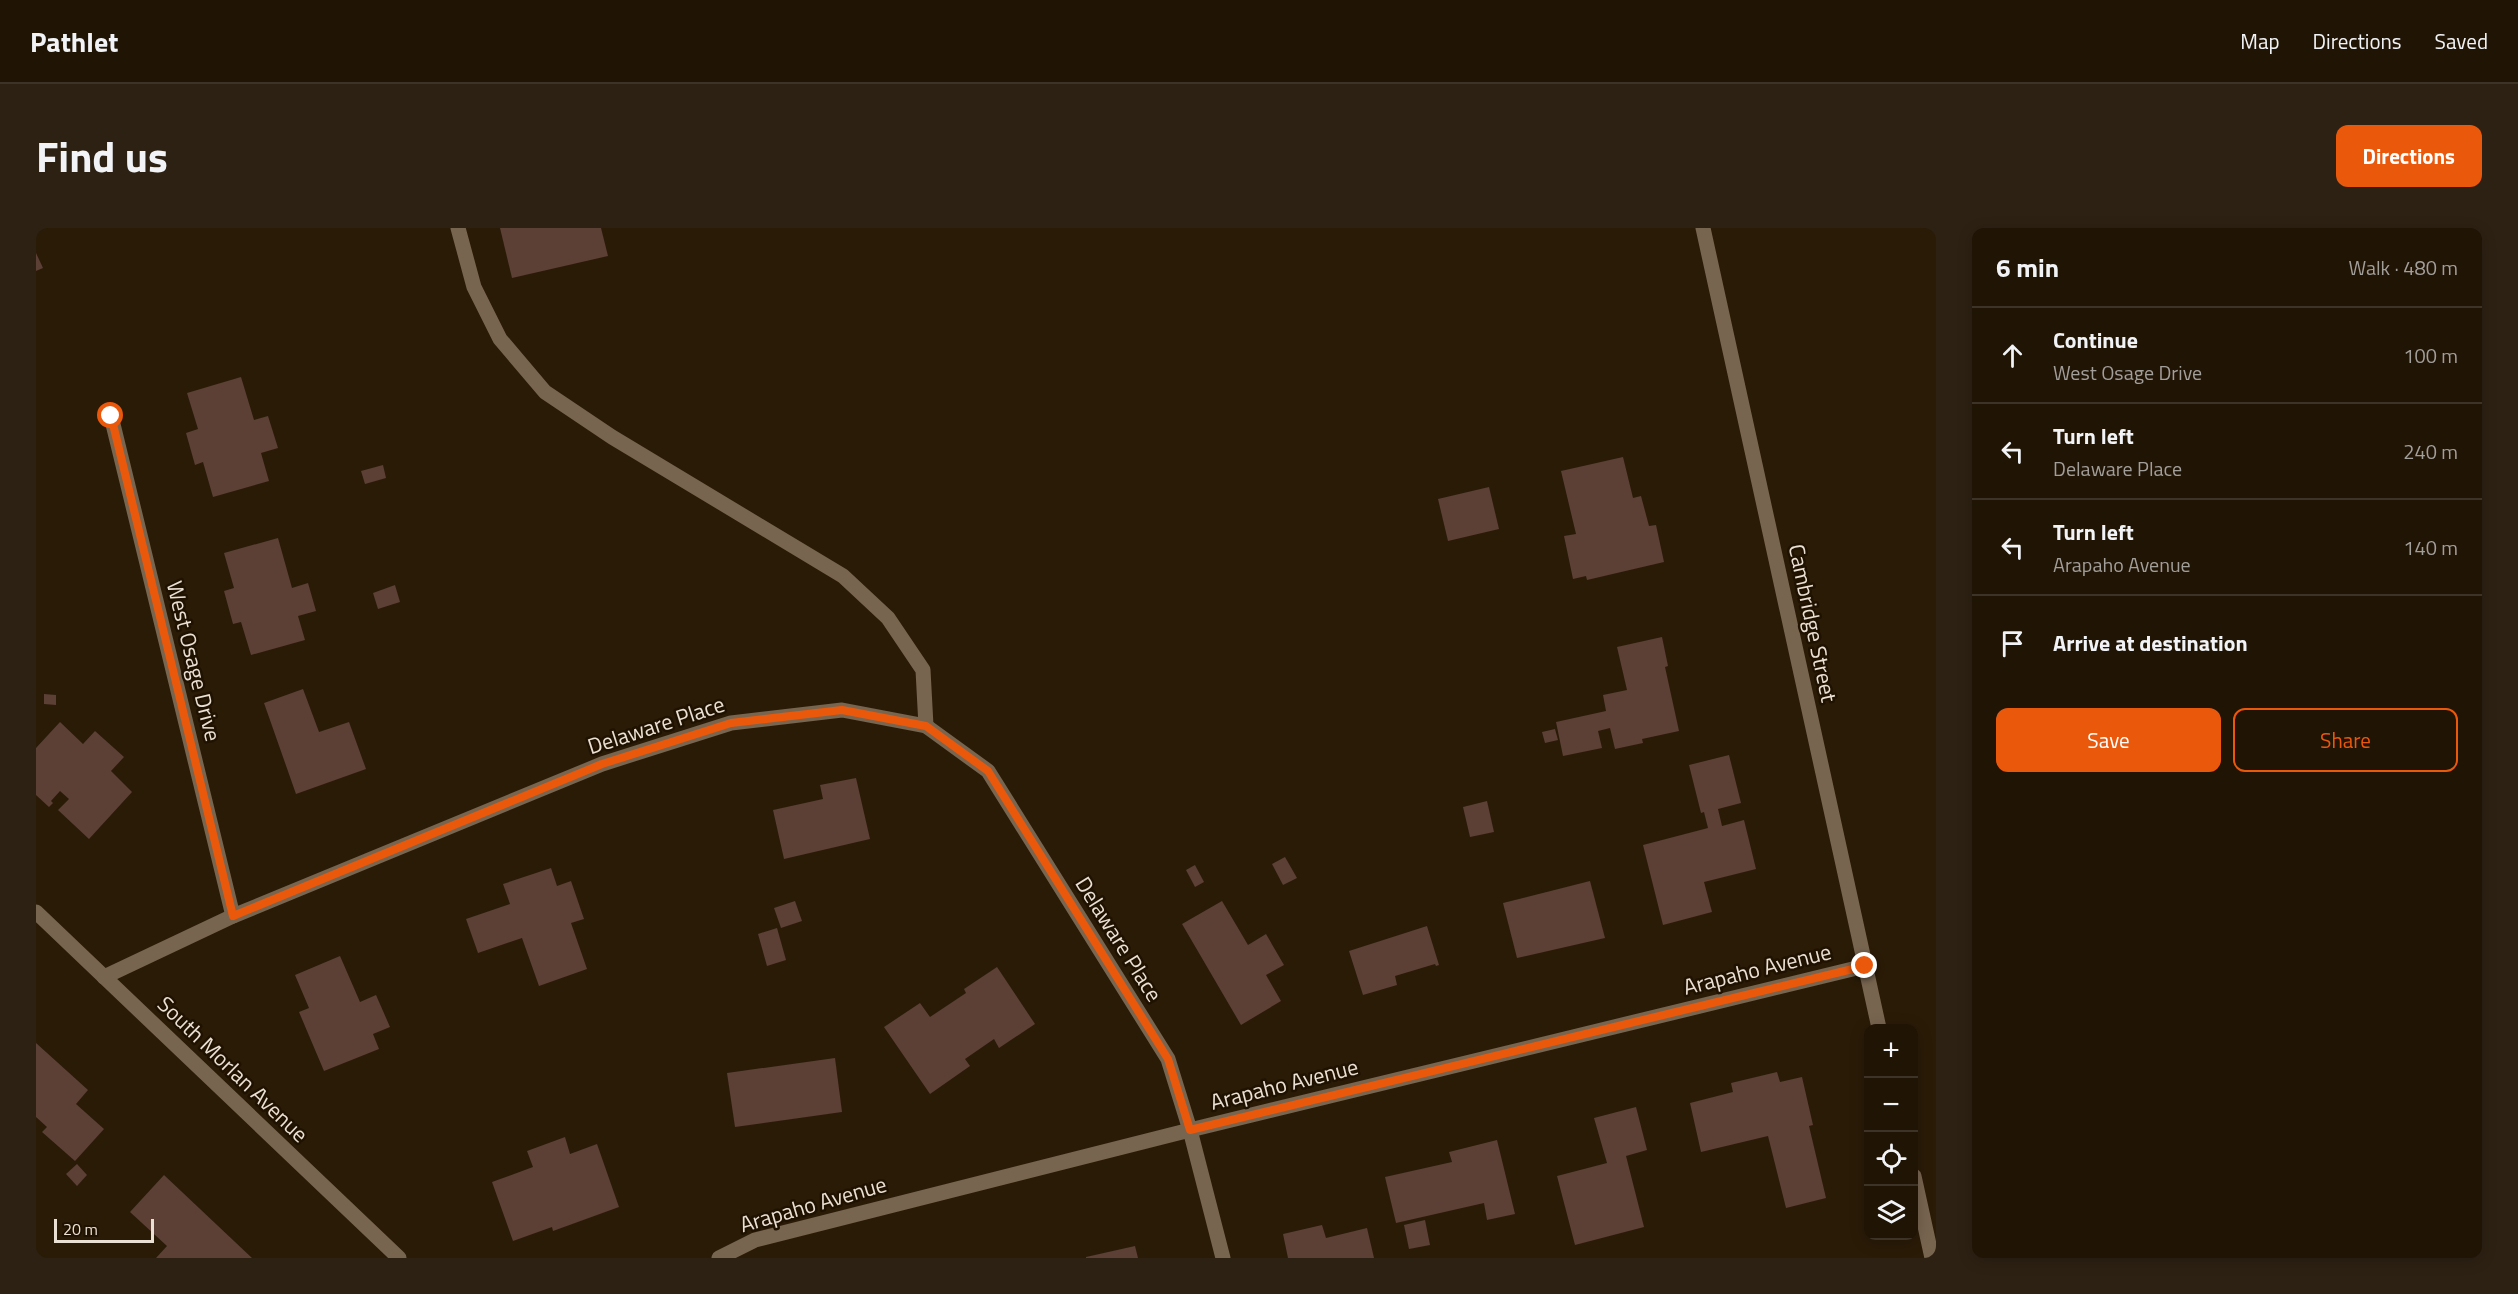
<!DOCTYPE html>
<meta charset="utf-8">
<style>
:root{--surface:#201405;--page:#2d2113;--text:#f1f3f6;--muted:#a29e9a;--line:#3d3327;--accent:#ea580c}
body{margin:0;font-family:"Titillium Web",sans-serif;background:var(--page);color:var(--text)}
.controls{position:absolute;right:18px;bottom:18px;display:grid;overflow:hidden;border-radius:12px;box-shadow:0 3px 15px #0003}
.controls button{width:54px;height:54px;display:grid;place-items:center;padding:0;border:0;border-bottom:2px solid var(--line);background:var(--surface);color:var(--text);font:30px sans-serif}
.scale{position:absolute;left:18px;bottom:15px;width:100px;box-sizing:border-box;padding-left:6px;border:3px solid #ebe0d4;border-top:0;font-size:16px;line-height:21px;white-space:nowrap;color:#ebe0d4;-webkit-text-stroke:4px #201201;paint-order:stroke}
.stop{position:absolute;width:18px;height:18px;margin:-14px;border:4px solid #ea580c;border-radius:50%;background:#fff}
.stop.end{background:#ea580c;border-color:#fff;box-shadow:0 2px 6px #0008}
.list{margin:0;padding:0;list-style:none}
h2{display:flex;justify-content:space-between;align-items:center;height:78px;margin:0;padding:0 24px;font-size:26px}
h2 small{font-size:20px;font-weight:400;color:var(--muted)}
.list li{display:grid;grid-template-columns:39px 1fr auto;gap:18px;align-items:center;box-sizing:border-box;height:96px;padding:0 24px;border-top:2px solid var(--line)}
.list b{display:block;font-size:22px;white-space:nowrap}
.list p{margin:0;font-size:20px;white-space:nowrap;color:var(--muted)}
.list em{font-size:20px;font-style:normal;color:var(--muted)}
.actions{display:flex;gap:12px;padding:18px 24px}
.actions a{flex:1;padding:14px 0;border:2px solid var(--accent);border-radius:12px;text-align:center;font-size:21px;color:var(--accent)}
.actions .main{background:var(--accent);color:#fff}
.icon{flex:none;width:33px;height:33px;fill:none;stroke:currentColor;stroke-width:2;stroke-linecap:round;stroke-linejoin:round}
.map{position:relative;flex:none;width:1900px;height:1030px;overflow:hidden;border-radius:12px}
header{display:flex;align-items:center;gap:36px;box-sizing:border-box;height:84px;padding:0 30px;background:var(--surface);border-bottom:2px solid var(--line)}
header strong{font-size:28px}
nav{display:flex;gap:33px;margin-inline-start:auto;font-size:21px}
.intro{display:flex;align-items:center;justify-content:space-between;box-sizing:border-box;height:144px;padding:0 36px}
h1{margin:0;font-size:42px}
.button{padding:15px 27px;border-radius:12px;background:var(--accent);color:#fff;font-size:21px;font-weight:700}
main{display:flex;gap:36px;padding:0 36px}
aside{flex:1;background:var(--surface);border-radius:12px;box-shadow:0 3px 15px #0003}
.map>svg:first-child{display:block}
.building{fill:#5c3f35}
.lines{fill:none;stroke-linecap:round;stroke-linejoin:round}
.minor{stroke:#786550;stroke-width:15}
.route{stroke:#ea580c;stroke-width:8}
.labels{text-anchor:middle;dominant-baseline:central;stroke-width:5;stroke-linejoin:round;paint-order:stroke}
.street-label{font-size:22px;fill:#ebe0d4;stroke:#201201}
</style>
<header>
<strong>Pathlet</strong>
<nav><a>Map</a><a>Directions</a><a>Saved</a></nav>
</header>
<div class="intro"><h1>Find us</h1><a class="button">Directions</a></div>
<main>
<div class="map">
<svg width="1900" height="1030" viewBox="0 0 1900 1030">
<rect width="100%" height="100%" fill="#2a1b07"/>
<g class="building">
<polygon points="464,0 565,0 572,28 476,50"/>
<polygon points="0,25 7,40 0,43"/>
<polygon points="205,149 218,192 232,188 242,220 225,225 233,253 177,269 167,234 159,237 150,205 162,201 151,165"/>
<polygon points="1587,229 1597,270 1605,268 1613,298 1620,297 1628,334 1551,352 1550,348 1537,351 1528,308 1540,306 1525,243"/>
<polygon points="347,237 350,250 329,256 325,243"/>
<polygon points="1453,259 1463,301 1412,313 1402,271"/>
<polygon points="242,310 256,360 272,355 280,383 262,388 269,412 215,427 205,394 197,396 188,363 198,360 188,325"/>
<polygon points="359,357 364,374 342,381 337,365"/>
<polygon points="1626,409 1632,438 1629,439 1643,503 1606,511 1607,515 1579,521 1574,500 1562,503 1566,520 1527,528 1520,494 1570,483 1567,467 1591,462 1581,419"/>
<polygon points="267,461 283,504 313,494 330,541 260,566 228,475"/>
<polygon points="8,466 20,467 20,477 8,476"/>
<polygon points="24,494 47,516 59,503 88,529 75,543 96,564 53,611 22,582 33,571 24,563 15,573 17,575 13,579 0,567 0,520"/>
<polygon points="1519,501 1522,512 1509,515 1506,504"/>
<polygon points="1693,527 1705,575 1682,581 1686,598 1708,592 1720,641 1668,654 1676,684 1627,697 1607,617 1672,600 1668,584 1665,585 1653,537"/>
<polygon points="820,550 834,611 748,631 737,582 787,571 784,557"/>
<polygon points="1451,573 1458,604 1434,609 1427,579"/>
<polygon points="1249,629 1261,650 1247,657 1236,636"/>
<polygon points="1159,637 1168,654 1159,659 1150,642"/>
<polygon points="515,640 521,658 535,653 548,691 535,695 551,741 503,758 486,710 442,725 430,691 474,676 467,656"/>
<polygon points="1554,653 1569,710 1481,730 1467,675"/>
<polygon points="759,673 766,693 745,700 738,680"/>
<polygon points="1186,673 1212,717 1230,706 1248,737 1230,747 1245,773 1205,797 1146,696"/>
<polygon points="1391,698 1403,737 1400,738 1399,736 1359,748 1361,757 1327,767 1313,723"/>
<polygon points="741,700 750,732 731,738 722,706"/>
<polygon points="304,728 324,774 340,767 354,799 337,806 343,821 288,843 263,784 273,780 259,747"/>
<polygon points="961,739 999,796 963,820 958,811 929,831 934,838 894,866 848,799 884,775 894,789 930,765 928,761"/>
<polygon points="0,815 52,862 40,876 68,901 39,933 6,904 11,899 0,889"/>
<polygon points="799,830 806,884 699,899 691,845"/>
<polygon points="1741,844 1744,854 1766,849 1777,897 1773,898 1790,970 1750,980 1732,908 1665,924 1654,875 1697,864 1695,855"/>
<polygon points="1600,879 1611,922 1590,928 1608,999 1539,1017 1521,948 1571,935 1558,890"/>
<polygon points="529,909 534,926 561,916 583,979 517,1003 516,999 477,1013 456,954 497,939 491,923"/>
<polygon points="1461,912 1479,986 1451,992 1448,975 1360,995 1349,949 1416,934 1413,924"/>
<polygon points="41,936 51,947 41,958 30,946"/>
<polygon points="128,947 216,1030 120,1030 131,1018 94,984"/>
<polygon points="1389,992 1394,1017 1373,1021 1368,997"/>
<polygon points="1286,997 1290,1010 1331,1000 1338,1030 1252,1030 1247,1006"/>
<polygon points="1099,1018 1102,1030 1050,1030 1050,1029"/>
</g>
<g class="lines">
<g class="minor">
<polyline points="422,0 438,59 464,111 509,164 576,209 807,348 852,390 887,442 890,498"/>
<polyline points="1667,0 1843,800"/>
<polyline points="75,188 197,688"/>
<polyline points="0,684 363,1030"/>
<polyline points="68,749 197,688 566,536 695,495 806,482 890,498 952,543 1132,831 1154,902 1187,1030"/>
<polyline points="1878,948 1896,1030"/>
<polyline points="683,1030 719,1012 1154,902 1829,738"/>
</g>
</g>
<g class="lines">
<polyline class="route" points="75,188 197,688 566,536 695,495 806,482 890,498 952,543 1132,831 1154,902 1829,738"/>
</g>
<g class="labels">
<g class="street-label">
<text transform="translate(1777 395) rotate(78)">Cambridge Street</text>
<text transform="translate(158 433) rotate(76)">West Osage Drive</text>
<text transform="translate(620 497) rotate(-18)">Delaware Place</text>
<text transform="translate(1083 711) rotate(58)">Delaware Place</text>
<text transform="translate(1721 741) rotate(-14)">Arapaho Avenue</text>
<text transform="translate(197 841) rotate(44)">South Morlan Avenue</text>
<text transform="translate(1248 856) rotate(-14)">Arapaho Avenue</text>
<text transform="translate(777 976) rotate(-16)">Arapaho Avenue</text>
</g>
</g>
</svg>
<div class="controls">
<button>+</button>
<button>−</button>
<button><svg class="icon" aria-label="locate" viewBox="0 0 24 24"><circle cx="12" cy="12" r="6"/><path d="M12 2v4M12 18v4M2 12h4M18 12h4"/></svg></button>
<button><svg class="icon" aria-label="layers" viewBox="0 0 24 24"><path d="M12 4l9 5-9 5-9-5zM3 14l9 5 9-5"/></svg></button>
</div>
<div class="scale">20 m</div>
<div class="stop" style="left:75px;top:188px"></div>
<div class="stop end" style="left:1829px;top:738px"></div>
</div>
<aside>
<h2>6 min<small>Walk · 480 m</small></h2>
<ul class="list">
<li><svg class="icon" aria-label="ahead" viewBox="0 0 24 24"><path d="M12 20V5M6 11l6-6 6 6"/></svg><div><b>Continue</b><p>West Osage Drive</p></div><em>100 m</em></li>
<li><svg class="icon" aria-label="left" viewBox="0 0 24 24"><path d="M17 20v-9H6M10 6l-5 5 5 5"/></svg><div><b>Turn left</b><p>Delaware Place</p></div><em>240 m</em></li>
<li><svg class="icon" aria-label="left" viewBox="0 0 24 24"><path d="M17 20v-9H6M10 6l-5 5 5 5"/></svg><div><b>Turn left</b><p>Arapaho Avenue</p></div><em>140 m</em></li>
<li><svg class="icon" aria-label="arrive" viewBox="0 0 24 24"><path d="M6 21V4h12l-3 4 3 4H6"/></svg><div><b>Arrive at destination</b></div></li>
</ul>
<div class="actions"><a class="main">Save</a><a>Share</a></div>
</aside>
</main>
